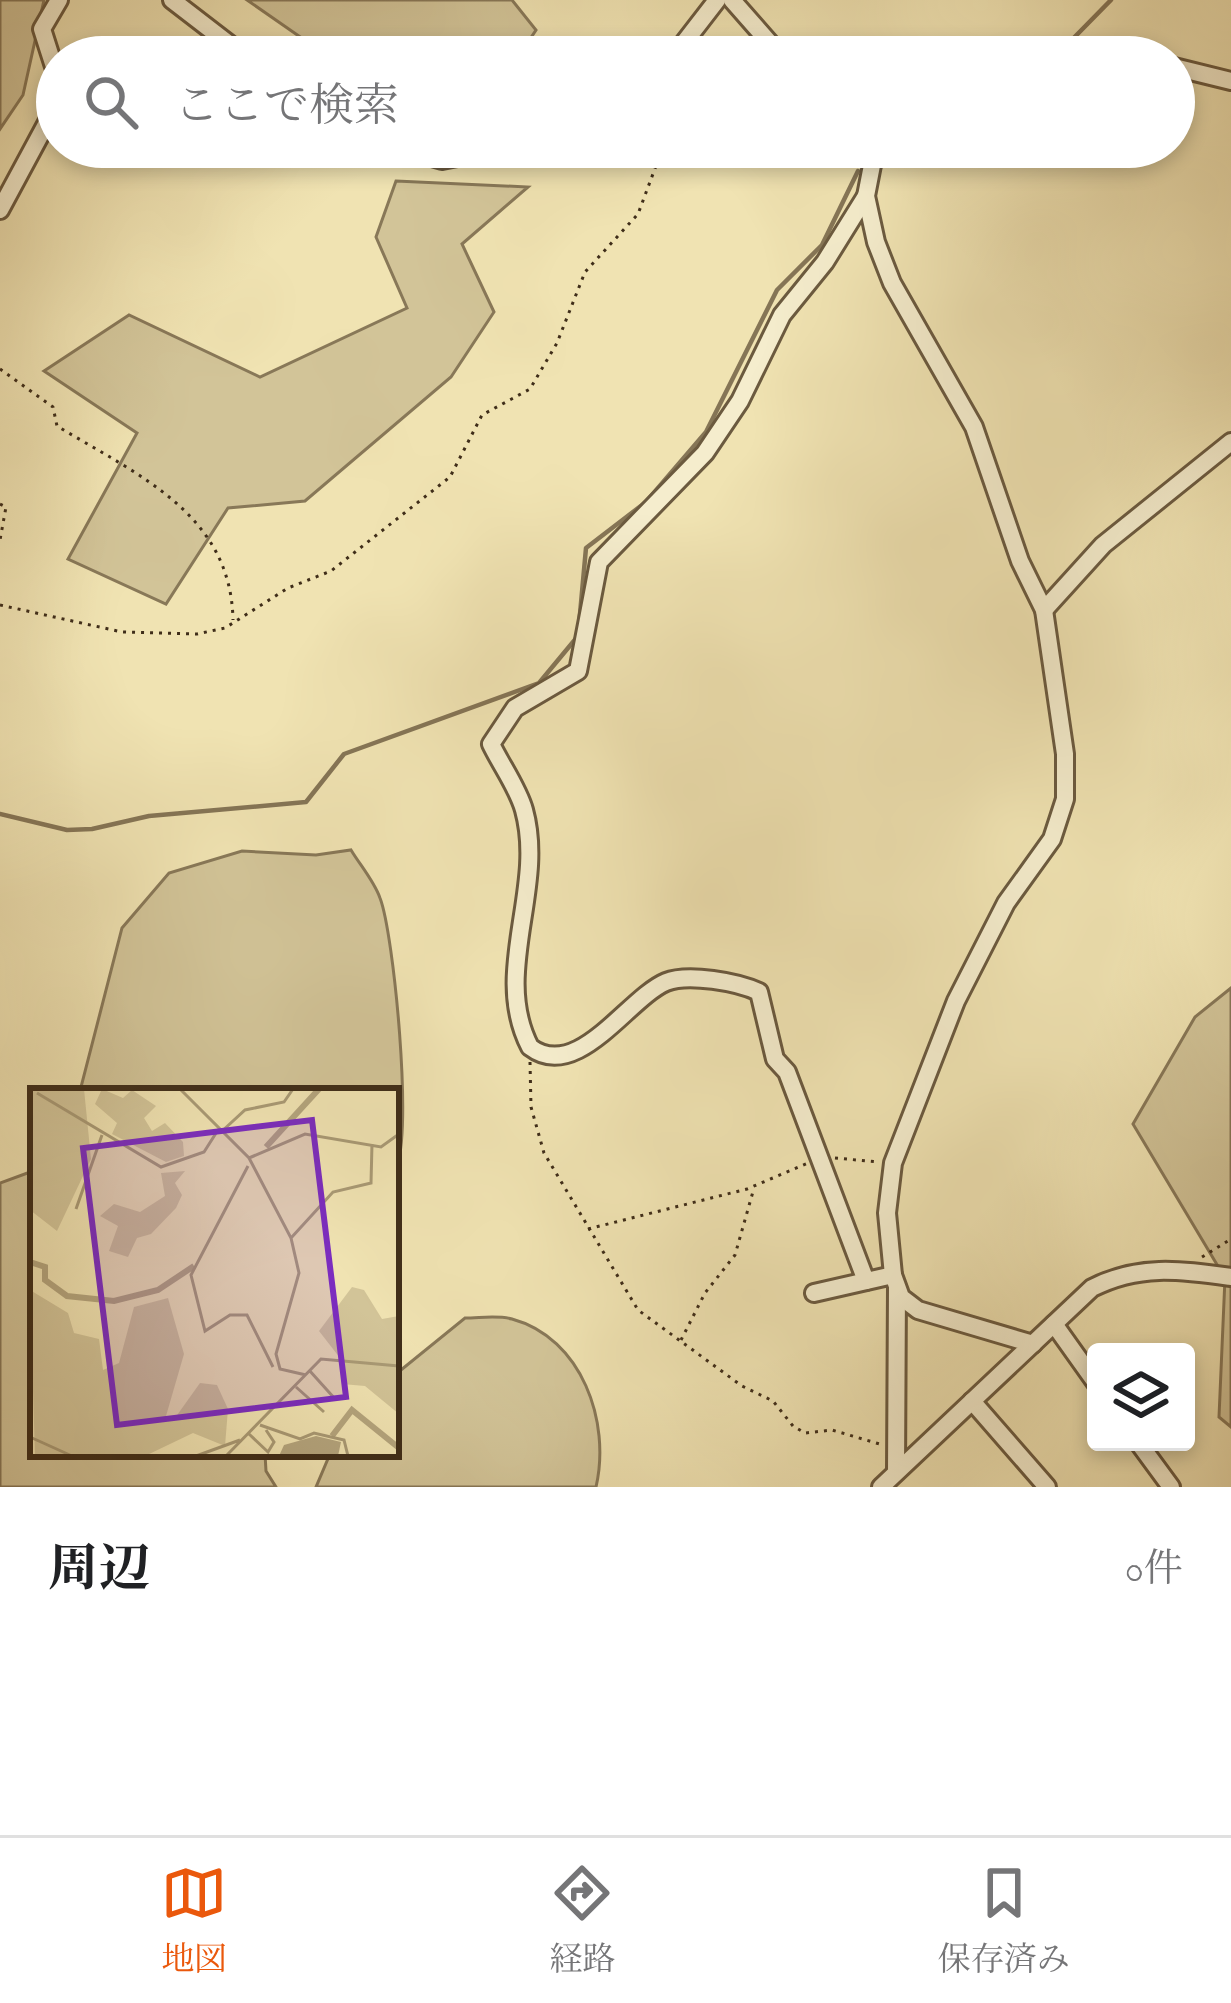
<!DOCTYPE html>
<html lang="ja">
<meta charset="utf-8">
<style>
:root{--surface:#fff;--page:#f2f2f2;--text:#202124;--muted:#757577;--line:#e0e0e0;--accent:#ea580c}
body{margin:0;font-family:"IM FELL English","Noto Serif JP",serif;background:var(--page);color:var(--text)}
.controls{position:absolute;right:36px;bottom:36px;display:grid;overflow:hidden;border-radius:12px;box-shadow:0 6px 18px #0003}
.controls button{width:108px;height:108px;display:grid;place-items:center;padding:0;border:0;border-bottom:3px solid var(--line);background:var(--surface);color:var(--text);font:60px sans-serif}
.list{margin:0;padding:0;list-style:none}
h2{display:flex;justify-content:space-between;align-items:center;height:156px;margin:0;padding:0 48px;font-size:51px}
h2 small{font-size:39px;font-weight:400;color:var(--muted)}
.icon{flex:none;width:66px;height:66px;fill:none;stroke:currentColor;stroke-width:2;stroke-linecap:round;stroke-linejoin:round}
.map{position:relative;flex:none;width:1231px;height:1487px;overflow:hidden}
.search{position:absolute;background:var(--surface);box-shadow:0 6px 18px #0003;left:36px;right:36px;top:36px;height:132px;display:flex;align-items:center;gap:30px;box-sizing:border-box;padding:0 42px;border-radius:66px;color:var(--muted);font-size:45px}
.sheet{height:348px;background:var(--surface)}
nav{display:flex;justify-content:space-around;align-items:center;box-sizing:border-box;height:168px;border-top:3px solid var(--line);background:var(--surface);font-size:33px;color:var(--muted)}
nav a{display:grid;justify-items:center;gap:6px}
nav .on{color:var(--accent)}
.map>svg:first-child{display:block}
.green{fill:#d2c498;stroke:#887858;stroke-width:3}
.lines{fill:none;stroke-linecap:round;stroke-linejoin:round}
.stream{stroke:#857556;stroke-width:4.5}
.minor-casing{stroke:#6b5a3f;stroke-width:22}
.path{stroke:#3f2d19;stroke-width:3;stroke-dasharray:3 6;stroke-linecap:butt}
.minor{stroke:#f5edcd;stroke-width:16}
.inset-river{fill:none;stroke:#b4a57e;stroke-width:6}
.inset-road{fill:none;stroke:#a99a75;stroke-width:3}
.view{fill:#7b2cbf;fill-opacity:0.15;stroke:#7b2cbf;stroke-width:6}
.inset-edge{fill:none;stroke:#3f2d19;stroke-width:6}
</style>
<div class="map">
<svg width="1231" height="1487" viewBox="0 0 1231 1487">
<rect width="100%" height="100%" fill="#f0e3b2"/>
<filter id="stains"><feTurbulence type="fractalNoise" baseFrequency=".00167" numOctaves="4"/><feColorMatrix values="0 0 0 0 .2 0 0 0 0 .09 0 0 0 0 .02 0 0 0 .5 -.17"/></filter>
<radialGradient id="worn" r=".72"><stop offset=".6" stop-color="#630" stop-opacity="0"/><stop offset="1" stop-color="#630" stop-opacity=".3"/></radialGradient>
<g class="green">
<polygon points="0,0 44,0 23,95 0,129"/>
<polygon points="247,0 512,0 536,30 518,57 329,57"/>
<polygon points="396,181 528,187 462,244 494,312 451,377 305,501 228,508 166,604 68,559 137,433 44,371 129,315 260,377 407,308 376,237"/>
<path d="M351 850C360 865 374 881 380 898 394 934 413 1136 396 1166V1091H80L122 928 169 873 242 851 316 855Z"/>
<polygon points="1231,988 1231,1427 1219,1417 1225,1278 1133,1124 1195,1017"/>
<polygon points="33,1171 33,1454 265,1454 266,1471 276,1487 0,1487 0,1183"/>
<path d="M465 1318C480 1318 498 1315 512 1319 582 1338 611 1422 596 1487H316L330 1454H396V1374Z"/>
</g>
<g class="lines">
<g class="stream">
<polyline points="1055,57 1111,0"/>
<polyline points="0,814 67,830 92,829 149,816 306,802 344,754 539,683 578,636 586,548 646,502 706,432 777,290 822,245 858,171"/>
</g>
<defs>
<g id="minor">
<polyline points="172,0 246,57"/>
<polyline points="732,0 782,57"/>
<polyline points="673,57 717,0"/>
<polyline points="1174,67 1231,81"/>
<polyline points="57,76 42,29 59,0"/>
<polyline points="396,147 442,160 509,147"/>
<polyline points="861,147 873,160 866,196 876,242 892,283 974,427 1020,561 1044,610 1065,754 1065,799 1052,839 1006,903 956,1001 893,1163 887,1213 893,1275 901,1297 918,1310 1033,1344"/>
<polyline points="873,160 908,147"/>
<path d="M866 196 825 262 782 315 740 401 705 453 599 562 578 671 515 708 491 744C501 765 518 788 524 810 546 889 491 972 530 1047 577 1083 628 998 666 982 688 973 738 982 759 992L775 1059 787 1072 866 1281"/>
<polyline points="0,210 57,104"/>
<polyline points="1044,610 1103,545 1231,442"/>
<polyline points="814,1293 893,1275"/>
<polyline points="1054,1324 1096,1383"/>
<polyline points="972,1401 1047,1487"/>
<polyline points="1138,1442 1171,1487"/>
<polyline points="896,1472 897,1288"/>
<path d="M881 1487 1092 1288C1139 1264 1180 1270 1231 1277"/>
</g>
</defs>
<use href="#minor" class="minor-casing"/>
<g class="path">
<path d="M0 369 53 407 57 426C138 475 231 514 233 620"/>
<polyline points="0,504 6,507 0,540"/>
<polyline points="0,605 122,632 197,634 225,628 288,588 331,571 450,477 482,415 530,389 557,343 585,272 638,214 663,147"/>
<polyline points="530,1062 531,1107 544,1153 638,1310 742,1386 773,1401 793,1426 805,1433 832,1430 883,1445"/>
<polyline points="835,1158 879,1162"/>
<polyline points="588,1229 747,1189 808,1163"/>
<polyline points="1202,1257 1231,1239"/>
<polyline points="681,1340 705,1293 735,1255 754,1188"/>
</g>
<use href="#minor" class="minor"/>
</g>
<g transform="translate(30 1088)">
<rect width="369" height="369" fill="#f0e3b2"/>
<path d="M0 1H54L61 71 27 143 0 122ZM72 1 93 10 102 2 126 18 114 30 122 43 135 35 153 54 154 68 136 74 82 46 87 35 65 16ZM155 83 145 95 152 107 146 120 121 146 107 150 98 169 79 163 88 138 70 128 84 116 110 124 135 108 131 85ZM322 199 334 202 352 231 369 228V326L335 298 312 296 310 270 289 243ZM0 202 38 225 44 245 69 251 73 282 89 275 104 219 138 210 154 266 136 328 145 330 170 295 187 297 198 321 195 358 163 345 115 368H5Z" fill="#d2c498"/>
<path d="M286 348 311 354 308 368H249L254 357Z" fill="#b4a57e"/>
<path class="inset-river" d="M236 59 289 1M0 174 15 179V192L37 208 84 213 128 202 164 178M302 348 322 322 369 360"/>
<path class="inset-road" d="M150 1 219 70 261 150 269 185 246 266 250 281 276 287M7 5 131 79 174 64 188 42M190 45 215 22 254 14 263 1M219 70 275 46 351 59 369 46M218 78 161 187 175 243 200 227H217L243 279M46 121 72 47M261 150 303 104 341 95 342 56M279 282 306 312M266 299 294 324M230 337 270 351 284 345 314 352 318 368M219 346 238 364 244 354 236 342M0 349 42 368M166 368 210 352M196 368 291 271 369 278"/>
<path class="view" d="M282 32 316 309 87 337 53 60Z"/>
<rect width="369" height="369" class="inset-edge"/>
</g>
<rect width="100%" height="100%" filter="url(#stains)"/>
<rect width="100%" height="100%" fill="url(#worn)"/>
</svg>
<div class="controls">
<button><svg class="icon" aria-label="layers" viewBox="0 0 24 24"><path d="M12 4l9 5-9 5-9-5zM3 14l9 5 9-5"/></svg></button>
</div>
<div class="search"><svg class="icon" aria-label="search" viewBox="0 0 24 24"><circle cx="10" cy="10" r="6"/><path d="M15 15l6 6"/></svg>ここで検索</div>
</div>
<section class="sheet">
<h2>周辺<small>0件</small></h2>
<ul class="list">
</ul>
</section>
<nav>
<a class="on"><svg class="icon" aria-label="map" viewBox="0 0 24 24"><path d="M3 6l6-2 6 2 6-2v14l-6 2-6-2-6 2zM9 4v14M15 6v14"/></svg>地図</a>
<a><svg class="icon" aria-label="directions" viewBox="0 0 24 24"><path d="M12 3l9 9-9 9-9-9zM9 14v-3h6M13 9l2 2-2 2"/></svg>経路</a>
<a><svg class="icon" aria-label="saved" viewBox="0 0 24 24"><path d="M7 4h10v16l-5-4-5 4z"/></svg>保存済み</a>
</nav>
